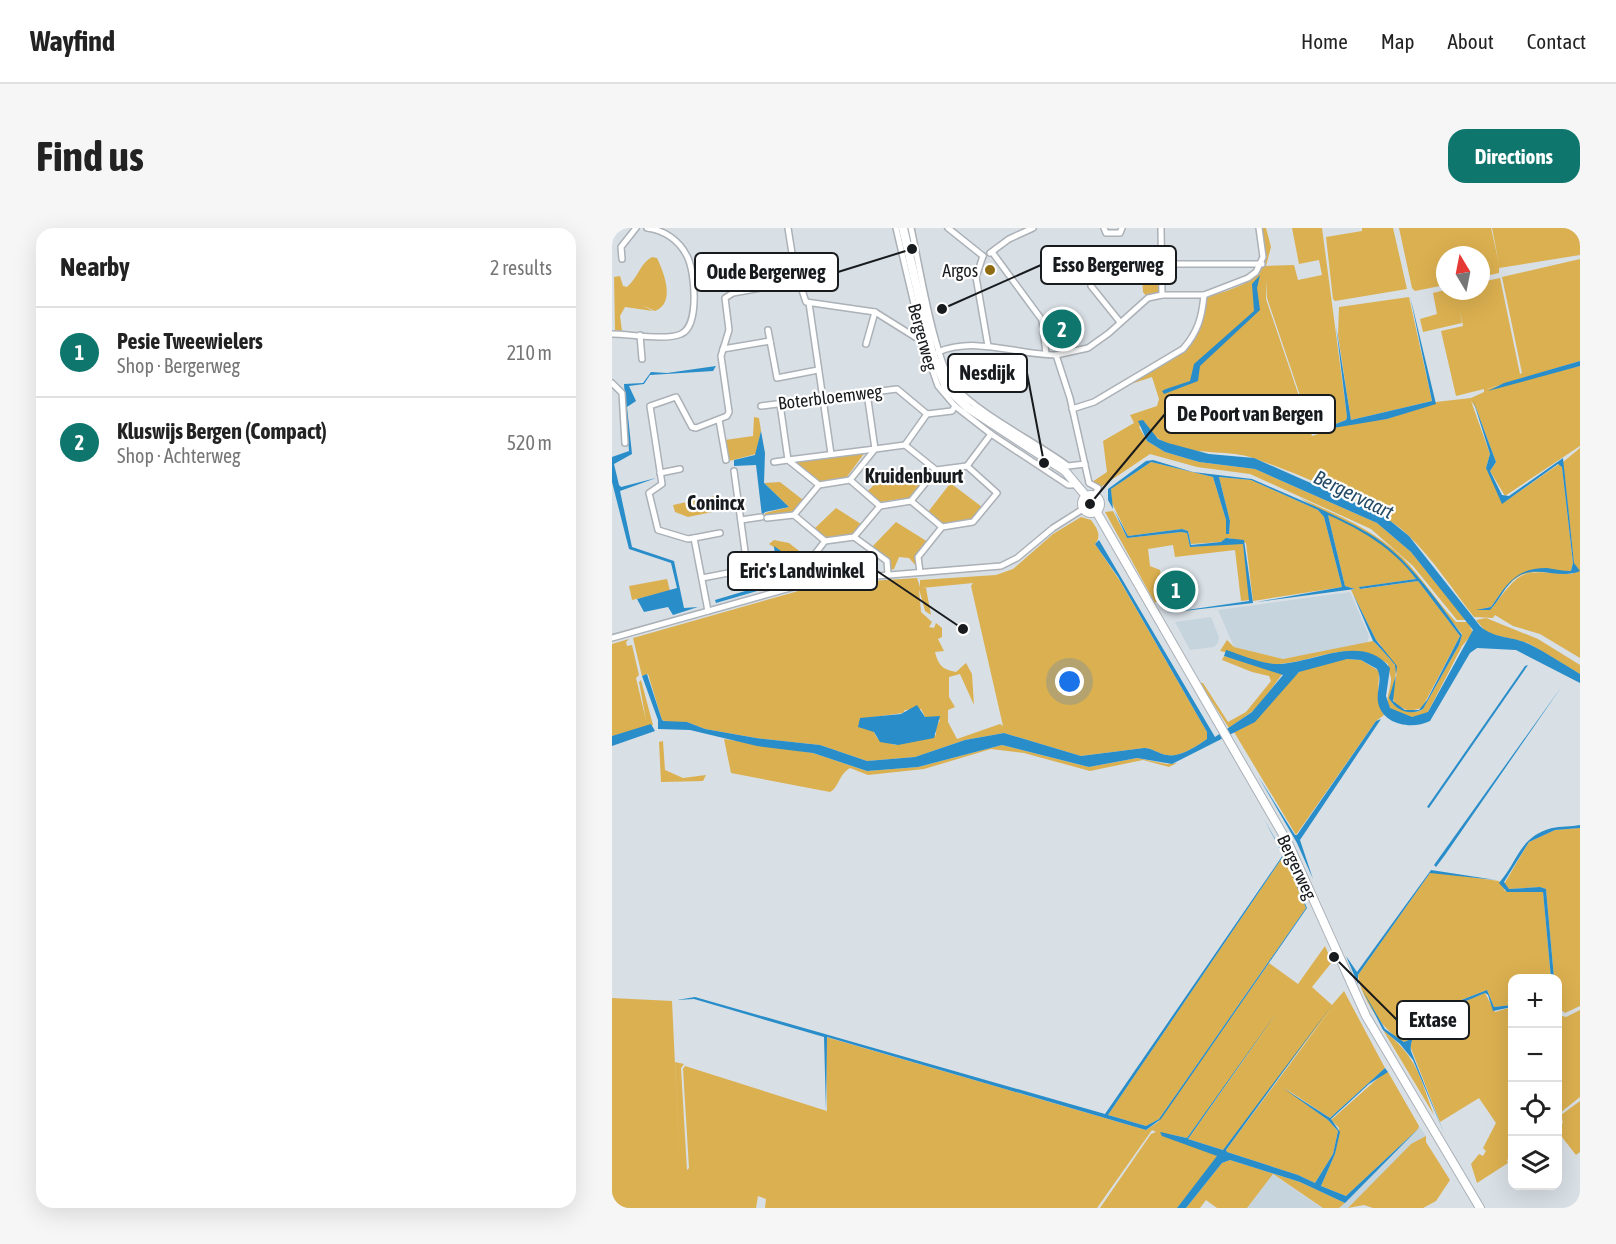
<!DOCTYPE html>
<meta charset="utf-8">
<style>
:root{--surface:#fff;--page:#f6f6f6;--text:#222;--muted:#767676;--line:#e0e0e0;--accent:#0f766e}
body{margin:0;font-family:"Asap Condensed",sans-serif;background:var(--page);color:var(--text)}
.controls{position:absolute;right:18px;bottom:18px;display:grid;overflow:hidden;border-radius:12px;box-shadow:0 6px 24px #0002}
.controls button{width:54px;height:54px;display:grid;place-items:center;padding:0;border:0;border-bottom:2px solid var(--line);background:var(--surface);color:var(--text);font:30px sans-serif}
.compass{position:absolute;left:824px;top:18px;width:54px;height:54px;border-radius:50%;background:var(--surface);box-shadow:0 6px 24px #0002;rotate:350deg}
.you{position:absolute;left:458px;top:454px;width:21px;height:21px;margin:-15px;border:4px solid #fff;border-radius:50%;background:#1a73e8;box-shadow:0 0 0 9px #1a73e833}
.badge{display:grid;place-items:center;width:39px;height:39px;border-radius:50%;background:var(--accent);color:#fff;font-size:20px;font-weight:700}
.pin{position:absolute;translate:-50% -50%;border:3px solid #fff;box-shadow:0 2px 6px #0006}
.list{margin:0;padding:0;list-style:none}
h2{display:flex;justify-content:space-between;align-items:center;height:78px;margin:0;padding:0 24px;font-size:26px}
h2 small{font-size:20px;font-weight:400;color:var(--muted)}
.list li{display:grid;grid-template-columns:39px 1fr auto;gap:18px;align-items:center;box-sizing:border-box;height:90px;padding:0 24px;border-top:2px solid var(--line)}
.list b{display:block;font-size:22px;white-space:nowrap}
.list p{margin:0;font-size:20px;white-space:nowrap;color:var(--muted)}
.list em{font-size:20px;font-style:normal;color:var(--muted)}
.icon{flex:none;width:33px;height:33px;fill:none;stroke:currentColor;stroke-width:2;stroke-linecap:round;stroke-linejoin:round}
.map{position:relative;flex:none;width:968px;height:980px;overflow:hidden;border-radius:18px}
header{display:flex;align-items:center;gap:36px;box-sizing:border-box;height:84px;padding:0 30px;background:var(--surface);border-bottom:2px solid var(--line)}
header strong{font-size:28px}
nav{display:flex;gap:33px;margin-inline-start:auto;font-size:21px}
.intro{display:flex;align-items:center;justify-content:space-between;box-sizing:border-box;height:144px;padding:0 36px}
h1{margin:0;font-size:42px}
.button{padding:15px 27px;border-radius:18px;background:var(--accent);color:#fff;font-size:21px;font-weight:700}
main{display:flex;gap:36px;padding:0 36px}
aside{flex:1;background:var(--surface);border-radius:18px;box-shadow:0 6px 24px #0002}
.map>svg:first-child{display:block}
.built{fill:#c6d4de}
.green{fill:#dbb050;fill-rule:evenodd}
.water{fill:#288dc9}
.lines{fill:none;stroke-linecap:round;stroke-linejoin:round}
.minor-casing{stroke:#abb1b7;stroke-width:8}
.secondary-casing{stroke:#abb1b7;stroke-width:10}
.minor{stroke:#fff;stroke-width:5}
.secondary{stroke:#fff;stroke-width:8}
.poi-dot{fill:#8f6c11;stroke:#fff;stroke-width:2}
.labels{text-anchor:middle;dominant-baseline:central;stroke-width:4.5;stroke-linejoin:round;paint-order:stroke}
.poi-label{font-size:18px;fill:#181b1d;stroke:#fff;text-anchor:end}
.street-label{font-size:18px;fill:#181b1d;stroke:#fff}
.neighbourhood-label{font-size:20px;font-weight:bold;fill:#181b1d;stroke:#fff}
.water-label{font-size:20px;font-style:italic;fill:#254b66;stroke:#fff}
.leader{fill:none;stroke:#181b1d;stroke-width:2}
.callout-dot{fill:#181b1d;stroke:#fff;stroke-width:2}
.callout{fill:#fff;stroke:#181b1d;stroke-width:2}
.callout-label{font-size:20px;text-anchor:middle;font-weight:bold;fill:#181b1d}
</style>
<header>
<strong>Wayfind</strong>
<nav><a>Home</a><a>Map</a><a>About</a><a>Contact</a></nav>
</header>
<div class="intro"><h1>Find us</h1><a class="button">Directions</a></div>
<main>
<aside>
<h2>Nearby<small>2 results</small></h2>
<ul class="list">
<li><span class="badge">1</span><div><b>Pesie Tweewielers</b><p>Shop · Bergerweg</p></div><em>210 m</em></li>
<li><span class="badge">2</span><div><b>Kluswijs Bergen (Compact)</b><p>Shop · Achterweg</p></div><em>520 m</em></li>
</ul>
</aside>
<div class="map">
<svg width="968" height="980" viewBox="0 0 968 980">
<rect width="100%" height="100%" fill="#d8dfe5"/>
<g class="built">
<polygon points="738,364 757,408 755,416 671,431 622,419 606,382"/>
<polygon points="599,389 607,409 606,415 602,419 578,422 563,394"/>
<polygon points="807,898 814,908 736,980 727,980"/>
<polygon points="660,946 704,976 711,980 635,980"/>
</g>
<g class="green">
<path d="M650 0H654L659 19 654 38 682 37 686 52 710 47 707 32 687 36 680 0H710L735 189 734 192 721 197 775 191 824 174 859 170 872 164V161L844 168 829 103 851 98 848 82 850 95 811 104 808 91 825 86 821 65 833 62 869 63V54L888 50 908 146 910 145 890 49 968 31V133L875 161 968 138V218L893 268 878 243 884 234 864 180 859 173 878 226 874 240 890 272 894 273 947 236 950 239 961 335 959 344C913 343 907 339 879 379L868 381 880 380C911 339 910 343 960 346L966 341 962 336 951 234 968 220V430L928 406 901 398 883 387 881 390 862 389C841 362 821 331 796 307 766 278 682 244 641 230 607 218 553 234 533 194L527 199 535 213 553 224 587 234 643 241 765 295 799 324 854 392H845L801 338 759 301 638 246 585 239 538 226 489 259 480 254 495 244 491 213 522 195 518 187 545 178 547 171 540 149 516 157C555 127 589 134 593 70 612 63 653 55 653 29 653 19 651 9 650 0ZM655 52V70L699 200 711 199 718 202 700 208 690 177 602 199 689 174 654 71Z"/>
<polygon points="750,0 781,0 795,61 723,73 721,71 714,9 750,3"/>
<polygon points="787,0 879,0 887,36 880,0 968,0 968,27 887,40 887,45 869,49 869,27 833,27 833,57 803,63 800,60"/>
<path d="M40 29 45 30C52 45 64 75 43 83L30 77 41 83 13 79 8 88 10 103 3 102 2 49 8 48 11 58 15 59C26 50 28 35 40 29Z"/>
<polygon points="547,36 549,65 535,69 531,64 530,49"/>
<polygon points="797,69 820,173 739,192 726,107 727,79"/>
<polygon points="142,189 147,190 149,203 144,226 117,233 113,212 141,208"/>
<polygon points="254,223 234,250 206,254 181,233"/>
<polygon points="539,234 601,249 614,292 614,306 617,305 618,293 607,249 639,252 706,282 712,289 730,359 641,373 634,315 617,310 609,314 579,316 576,303 570,301 516,308 500,275 499,261"/>
<polygon points="279,239 308,256 297,270 268,274 255,264"/>
<polygon points="168,254 191,272 181,284 153,287 153,285 177,279 152,255"/>
<polygon points="337,257 341,257 370,279 359,292 332,296 316,284"/>
<polygon points="103,268 105,283 76,289 63,284 61,277"/>
<path d="M688 270C725 287 761 301 791 330 810 350 825 374 844 394H856L861 405 850 418 816 484C808 489 802 490 793 488 765 480 779 468 779 450 778 446 776 440 776 436 735 409 709 433 667 436 648 437 625 426 608 423L615 412 622 419 671 431 761 413C764 415 780 433 783 437 786 450 778 461 780 475 790 482 799 488 811 481L847 417 850 406 791 334 804 351 748 359 749 361 806 353 848 408 810 480 797 483 784 477C772 460 797 448 775 427 770 423 770 416 764 412L739 362 743 361 733 358 716 287Z"/>
<polygon points="224,280 249,296 240,307 214,310 202,301"/>
<polygon points="501,283 515,310 569,304 575,305 578,319 631,315 638,372 629,373 623,322 563,329 561,317 536,321 538,338 548,342 552,367 543,375 493,284"/>
<path d="M469 289 479 292C485 300 490 308 483 316L508 353 595 504V511C585 518 567 530 555 527 546 526 541 520 532 520L469 528 392 505 353 512 303 529 255 533 208 517 144 510 93 501 75 494H57L50 492 36 446 30 448 29 444 21 410 197 360 228 355 305 350 308 359V352L384 347 401 341 441 306ZM361 355 359 358 391 498 388 496 345 511 336 494V482L343 479 337 469V449L348 446 362 477 360 446 354 435 344 444C331 442 326 437 323 424L332 423 326 411 330 409V400L324 395 322 400 317 399 320 394 309 384 307 361 313 383 319 387 314 360H310ZM309 481 313 489 328 492 324 499V507L283 517 265 510 262 504 247 491 291 485 293 482Z"/>
<polygon points="284,294 316,314 304,330 305,339 297,330 287,329 282,341 278,342 277,332 260,319"/>
<polygon points="162,312 177,315 196,330 184,345 186,352 176,354 175,347 182,332 157,316"/>
<polygon points="55,351 58,363 20,372 17,358"/>
<polygon points="874,390 926,411 968,437 968,446 916,415 875,405 864,392"/>
<polygon points="17,411 14,414 15,418 20,417 27,447 24,450 34,492 27,454 29,452 41,497 0,508 0,416"/>
<polygon points="612,428 671,445 645,480 617,500 588,455 591,455 616,494 634,484 659,453 657,448 640,444 610,432"/>
<path d="M735 431 749 432 767 443 766 471 772 487 764 493 684 607 622 504C655 491 660 465 686 445 698 436 720 434 735 431Z"/>
<path d="M112 511 201 525 255 543 306 539 390 517 477 539 525 530 555 536 565 535 557 539 531 532 478 543 412 525 379 521 312 541 256 547 238 540C227 546 226 561 218 564L119 545Z"/>
<polygon points="51,513 53,542 71,550 94,547 91,553 49,554 47,514"/>
<polygon points="968,600 968,778 953,785 948,781 945,750 942,750 934,661 928,659 897,661 892,656 917,614 943,602"/>
<polygon points="672,627 694,680 547,891 534,898 496,887"/>
<path d="M822 644 887 653 893 663 931 664 939 750H900V777L882 779 875 762 811 787 804 792 797 813 792 814C772 805 748 768 746 747L818 645Z"/>
<polygon points="713,718 720,734 700,759 720,777 732,763 773,840 718,890 671,859 716,892 726,903 721,926 703,955 686,947 615,924 614,922 721,778 611,922 576,911 665,785 575,910 557,906 606,928 565,980 488,980 539,906 544,904 540,902 485,980 153,980 154,971 146,968 144,980 0,980 0,770 60,773 68,942 63,834 72,836 69,840 75,942 77,940 71,841 73,838 215,883 214,809 534,902 546,894 657,735 686,756"/>
<polygon points="873,765 883,784 900,779 900,928 895,932 896,935 865,955 859,936 867,926 871,928 874,923 871,920 884,895 867,870 828,894 798,818 808,790"/>
<polygon points="945,782 947,787 954,789 968,782 968,869 948,885 949,887 968,873 968,924 964,927 946,904 951,894 950,892 946,897"/>
<path d="M771 802C806 830 807 847 822 887Z"/>
<polygon points="773,844 776,844 807,898 806,901 734,968 709,958 723,926 727,900 719,892"/>
<polygon points="814,908 814,914 838,952 824,973 811,980 761,980 752,977 736,980 799,916"/>
<polygon points="618,932 688,954 733,975 727,980 711,980 661,946 635,980 605,980 594,972 588,980 574,980 610,935"/>
</g>
<g class="water">
<polygon points="648,47 645,60 648,82 588,138 586,153 552,166 550,163 554,161 578,153 582,136 642,83 640,56"/>
<polygon points="798,68 824,176 775,191 721,200 721,197 734,192 735,189 724,98 739,192 820,173"/>
<polygon points="968,133 968,138 876,163 892,155"/>
<polygon points="104,138 101,143 38,147 32,156 17,158 24,173 15,179 20,226 2,236 7,257 9,259 44,250 8,263 20,319 62,333 72,380 86,379 61,387 56,379 32,384 25,371 65,360 59,335 17,321 0,254 0,229 17,223 12,156 31,155 39,144 55,145"/>
<path d="M861 172 884 234 878 243 890 267 897 268 951 230 962 335 968 343C948 352 924 336 905 349 893 357 888 372 878 382H864L879 379C895 356 903 340 935 340 943 341 950 343 959 343L961 335 950 239 946 236 890 276 874 240 878 226Z"/>
<path d="M531 192 546 211 556 215 597 226 642 230 771 287 797 308 868 398C882 411 900 408 917 416 935 425 951 436 968 446V455L904 422 865 420 858 425 818 493C800 502 770 497 766 474 764 462 771 452 765 441L749 432 735 431 687 444 643 494 560 536 525 530 477 539 390 517 306 539 255 543 201 525 145 518 78 502 46 501V492L30 448 35 446 50 492 52 493 75 494 93 501 144 510 208 517 255 533 303 529 353 512 392 505 469 528 532 520C541 520 546 526 555 527 567 530 585 518 595 511V504L506 349 483 316 487 312 603 509 640 484 671 447 612 428 614 422C630 427 647 435 663 436 699 437 750 403 778 440L774 468 778 480 800 489 816 484 861 402 799 324 765 295 643 241 587 234 553 224 535 213 526 193Z"/>
<polygon points="149,203 153,225 152,255 177,279 153,284 150,288 144,237 122,238 122,232 143,227"/>
<path d="M541 232 581 244 640 251C679 268 719 284 756 305 795 328 824 371 850 407L847 417 811 481C798 488 784 483 777 470L784 447 783 437C780 433 764 415 761 413L741 366 764 412 785 438 781 473 793 482H807L815 472 848 408 806 353 748 361 747 359 804 351C782 321 750 302 716 287L733 358 743 361 645 374 730 359 712 289 706 282 639 252 607 249 618 293 617 306H614V292L601 249 539 234 499 261 501 281 496 272V261L534 233Z"/>
<polygon points="502,282 516,308 570,301 576,303 579,317 609,314 614,310 632,312 641,375 554,385 637,373 631,316 578,319 575,305 569,304 515,310"/>
<polygon points="162,318 183,333 175,345 176,354 104,375 103,372 150,358 151,352 165,347"/>
<polygon points="916,437 817,580 815,579 913,438"/>
<polygon points="950,458 833,627 824,639 822,637"/>
<polygon points="305,477 313,489 328,488 322,510 286,517 268,514 262,504 246,499 248,490 289,486"/>
<polygon points="769,491 688,612 701,651 685,615 646,548 683,607 685,607 764,493"/>
<polygon points="39,496 43,503 0,518 0,508"/>
<polygon points="652,591 672,627 496,887 534,898 547,891 694,680 675,635 695,680 549,891 534,902 215,809 214,883 212,809 82,771 65,772 83,769 493,886 671,627"/>
<path d="M968 597V600L943 602 917 614 892 654 897 661 928 659 934 661 942 750H939L931 664H895L887 655C907 632 907 609 940 600 949 598 959 599 968 597Z"/>
<polygon points="819,642 884,652 818,645 746,747 746,756 734,728 745,744"/>
<path d="M750 761 773 801 792 814 797 812 806 789 875 762 882 779 900 777V779L881 783 876 767 873 765 806 793C805 803 797 814 799 823L832 905 801 832 788 816 771 802Z"/>
<polygon points="720,777 614,922 615,924 686,947 703,955 721,926 726,903 716,892 671,860 718,890 773,840 776,844 757,856 719,891 728,904 723,926 709,958 734,968 806,901 733,975 688,954 618,932 610,935 574,980 565,980 605,928 550,908 548,904 575,910 665,784 576,911 611,922"/>
</g>
<g class="lines">
<defs>
<g id="minor">
<polyline points="176,0 182,38 194,74 263,84 303,109 311,110"/>
<polyline points="284,0 312,118 326,158 343,178 379,206 456,257 460,257"/>
<path d="M299 0C307 35 323 137 343 159 368 187 424 214 456 238L473 236"/>
<polyline points="336,0 371,28"/>
<polyline points="492,0 494,5 508,5 510,0"/>
<polyline points="380,24 430,92 434,126"/>
<polyline points="378,25 397,11 421,0"/>
<polyline points="371,28 364,49 376,118"/>
<polyline points="10,31 9,19 24,0"/>
<polyline points="550,36 650,36"/>
<polyline points="479,58 508,94"/>
<polyline points="550,67 592,67 636,50 644,44 651,29 647,0"/>
<polyline points="197,75 219,226"/>
<polyline points="156,102 165,150 206,142"/>
<path d="M0 106C18 106 54 113 69 106 88 98 83 43 75 28 67 12 52 2 35 0"/>
<polyline points="28,107 30,131"/>
<polyline points="254,116 263,84"/>
<polyline points="111,121 158,113"/>
<path d="M326 124C364 108 405 127 444 127L458 170 477 255 486 260 483 268"/>
<polyline points="444,127 476,120 497,105 536,70 550,67 549,0"/>
<polyline points="0,155 10,165 13,215"/>
<polyline points="168,176 176,232 263,221 255,165"/>
<polyline points="149,178 285,161 315,186"/>
<path d="M460 181 482 174 571 121C586 104 590 89 592 67"/>
<polyline points="107,192 114,232"/>
<polyline points="293,217 315,186 340,183 343,178"/>
<polyline points="162,234 176,232 207,257"/>
<polyline points="355,238 379,206"/>
<polyline points="48,245 68,241"/>
<polyline points="238,252 263,221 293,217 324,242"/>
<polyline points="299,273 324,242 355,238"/>
<polyline points="107,277 127,273"/>
<polyline points="182,287 207,257 238,252 268,278"/>
<polyline points="155,290 182,287 213,313"/>
<polyline points="129,292 149,289"/>
<polyline points="242,309 268,278 299,273 330,299"/>
<polyline points="82,310 108,305"/>
<polyline points="308,344 306,329 330,299 361,294 385,265 355,238"/>
<polyline points="90,350 132,342 135,338 122,243"/>
<polyline points="191,355 189,344 213,313 242,309 275,333 276,346"/>
<polyline points="96,383 82,310 76,311 46,302 37,265 50,256 38,178 64,169 80,199 84,200 115,188 117,184 109,128 117,102 113,70 121,65 187,53"/>
<polyline points="0,410 203,353 389,338 405,330 441,300 471,281"/>
</g>
<g id="secondary">
<polyline points="291,0 320,125 334,159 356,180 453,243 474,268"/>
<circle cx="479" cy="276" r="9"/>
<polyline points="484,283 677,617 754,788 868,980"/>
</g>
</defs>
<use href="#minor" class="minor-casing"/>
<use href="#secondary" class="secondary-casing"/>
<use href="#minor" class="minor"/>
<use href="#secondary" class="secondary"/>
</g>
<circle class="poi-dot" cx="378" cy="42" r="6"/>
<g class="labels">
<g class="poi-label">
<text x="366" y="42">Argos</text>
</g>
<g class="street-label">
<text transform="translate(311 109) rotate(75)">Bergerweg</text>
<text transform="translate(218 169) rotate(-7)">Boterbloemweg</text>
<text transform="translate(685 639) rotate(65)">Bergerweg</text>
</g>
<g class="neighbourhood-label">
<text x="302" y="247">Kruidenbuurt</text>
<text x="104" y="274">Conincx</text>
</g>
<g class="water-label">
<text transform="translate(742 266) rotate(26)">Bergervaart</text>
</g>
</g>
<path class="leader" d="M330 81L429 37M300 21L226 44M432 235L415 145M478 276L553 186M351 401L265 343M722 729L785 792"/>
<g class="callout-dot">
<circle cx="330" cy="81" r="6"/>
<circle cx="300" cy="21" r="6"/>
<circle cx="432" cy="235" r="6"/>
<circle cx="478" cy="276" r="6"/>
<circle cx="351" cy="401" r="6"/>
<circle cx="722" cy="729" r="6"/>
</g>
<g class="callout">
<rect x="429" y="18" width="135" height="38" rx="6"/>
<rect x="83" y="25" width="143" height="38" rx="6"/>
<rect x="336" y="126" width="79" height="38" rx="6"/>
<rect x="553" y="167" width="170" height="38" rx="6"/>
<rect x="116" y="324" width="149" height="38" rx="6"/>
<rect x="785" y="773" width="72" height="38" rx="6"/>
</g>
<g class="callout-label">
<text x="496" y="44">Esso Bergerweg</text>
<text x="154" y="51">Oude Bergerweg</text>
<text x="375" y="152">Nesdijk</text>
<text x="638" y="193">De Poort van Bergen</text>
<text x="190" y="350">Eric's Landwinkel</text>
<text x="821" y="799">Extase</text>
</g>
</svg>
<div class="controls">
<button>+</button>
<button>−</button>
<button><svg class="icon" aria-label="locate" viewBox="0 0 24 24"><circle cx="12" cy="12" r="6"/><path d="M12 2v4M12 18v4M2 12h4M18 12h4"/></svg></button>
<button><svg class="icon" aria-label="layers" viewBox="0 0 24 24"><path d="M12 4l9 5-9 5-9-5zM3 14l9 5 9-5"/></svg></button>
</div>
<svg class="compass" viewBox="-18 -18 36 36"><path d="M0-13l5 13h-10z" fill="#e53935"/><path d="M0 13l5-13h-10z" fill="#767676"/></svg>
<div class="you"></div>
<div class="pin badge" style="left:564px;top:362px">1</div>
<div class="pin badge" style="left:450px;top:101px">2</div>
</div>
</main>
